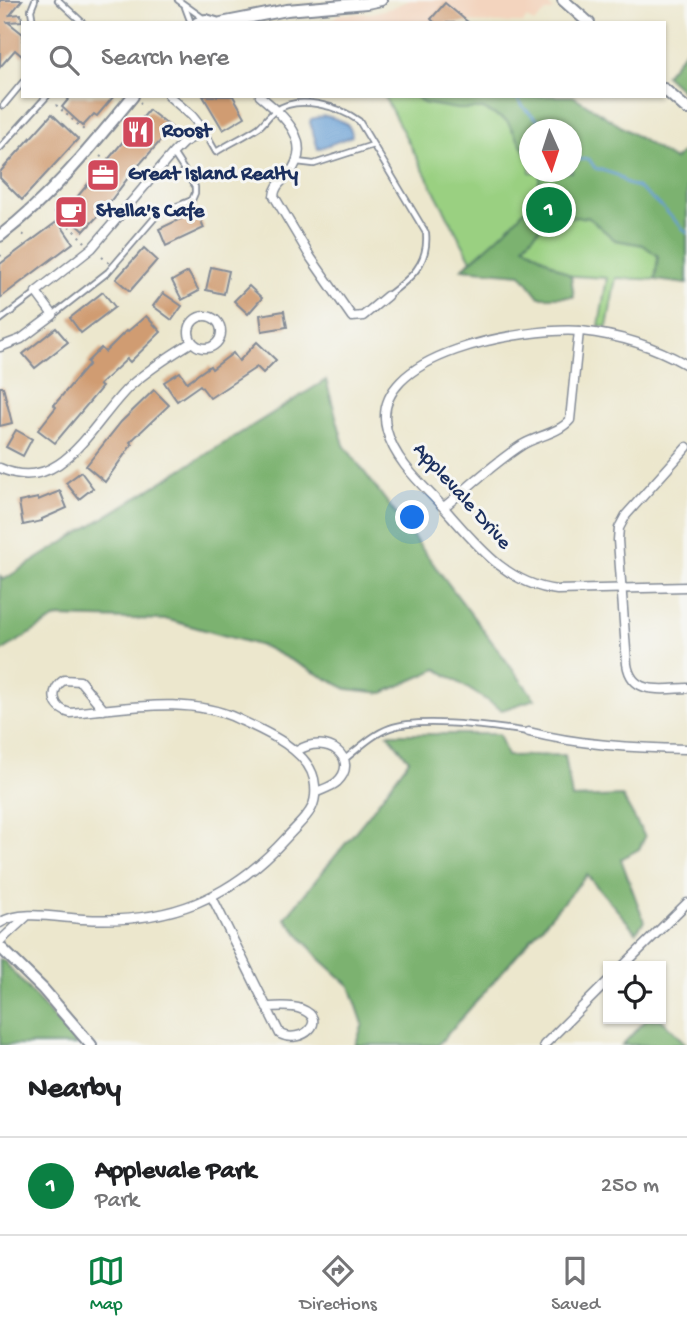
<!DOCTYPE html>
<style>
:root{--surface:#fff;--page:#f2f2f2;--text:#202124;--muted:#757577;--line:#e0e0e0;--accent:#0b8043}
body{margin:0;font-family:"Gochi Hand",sans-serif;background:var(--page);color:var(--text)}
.controls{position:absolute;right:21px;bottom:21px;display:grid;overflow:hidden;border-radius:0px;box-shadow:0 2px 5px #0004}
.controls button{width:63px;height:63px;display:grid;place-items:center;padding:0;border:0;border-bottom:2px solid var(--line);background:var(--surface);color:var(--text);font:35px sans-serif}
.compass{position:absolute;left:519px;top:119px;width:63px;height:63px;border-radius:50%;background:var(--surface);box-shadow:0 2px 5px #0004;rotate:177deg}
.you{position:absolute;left:413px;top:518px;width:24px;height:24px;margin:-18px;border:5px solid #fff;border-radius:50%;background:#1a73e8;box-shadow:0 0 0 10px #1a73e833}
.badge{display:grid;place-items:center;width:46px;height:46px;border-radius:50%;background:var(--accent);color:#fff;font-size:23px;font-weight:700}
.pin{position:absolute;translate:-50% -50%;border:4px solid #fff;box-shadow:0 2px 7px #0006}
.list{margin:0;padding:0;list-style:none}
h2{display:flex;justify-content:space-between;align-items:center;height:91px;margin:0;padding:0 28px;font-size:30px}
h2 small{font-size:23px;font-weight:400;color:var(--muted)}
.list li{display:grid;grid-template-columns:46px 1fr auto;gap:21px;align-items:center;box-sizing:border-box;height:98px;padding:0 28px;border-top:2px solid var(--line)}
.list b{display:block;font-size:26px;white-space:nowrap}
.list p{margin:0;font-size:23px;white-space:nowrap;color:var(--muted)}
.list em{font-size:23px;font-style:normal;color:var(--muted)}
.icon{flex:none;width:38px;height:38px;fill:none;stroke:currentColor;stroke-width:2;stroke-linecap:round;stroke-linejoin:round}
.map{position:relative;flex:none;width:687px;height:1045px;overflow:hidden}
.search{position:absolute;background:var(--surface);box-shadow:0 2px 5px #0004;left:21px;right:21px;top:21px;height:77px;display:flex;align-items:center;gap:18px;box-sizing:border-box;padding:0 24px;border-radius:0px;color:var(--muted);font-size:26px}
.sheet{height:189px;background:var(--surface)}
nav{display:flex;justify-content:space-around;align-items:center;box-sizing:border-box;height:98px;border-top:2px solid var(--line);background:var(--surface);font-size:19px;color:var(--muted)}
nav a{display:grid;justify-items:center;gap:4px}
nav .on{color:var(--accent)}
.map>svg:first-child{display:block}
.built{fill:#f3d4be}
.green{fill:#9ad081;stroke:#5a8070;stroke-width:2}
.forest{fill:#7bb26f;stroke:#4b7066;stroke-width:2}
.water{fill:#669ed4;stroke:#406699;stroke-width:2}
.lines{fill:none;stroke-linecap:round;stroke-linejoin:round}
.stream{stroke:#669ed4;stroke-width:2.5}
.building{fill:#d09c72}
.lane-casing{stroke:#848b96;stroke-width:8}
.street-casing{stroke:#848b96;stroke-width:11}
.secondary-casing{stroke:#848b96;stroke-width:14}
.path{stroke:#848b96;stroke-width:2;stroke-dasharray:2 5;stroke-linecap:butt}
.lane{stroke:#fff;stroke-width:4.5}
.street{stroke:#fff;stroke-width:8}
.secondary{stroke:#fff;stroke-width:10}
.labels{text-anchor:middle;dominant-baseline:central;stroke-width:6;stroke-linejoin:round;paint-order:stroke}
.poi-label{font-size:21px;font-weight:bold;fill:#1b2f5e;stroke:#f6f6f2;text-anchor:start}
.street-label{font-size:21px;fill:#1b2f5e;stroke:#f6f6f2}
</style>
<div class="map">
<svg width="687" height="1045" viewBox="0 0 687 1045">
<rect width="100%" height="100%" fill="#f6f6f2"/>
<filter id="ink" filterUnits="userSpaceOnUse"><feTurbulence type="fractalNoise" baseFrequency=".0143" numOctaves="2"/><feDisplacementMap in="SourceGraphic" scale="14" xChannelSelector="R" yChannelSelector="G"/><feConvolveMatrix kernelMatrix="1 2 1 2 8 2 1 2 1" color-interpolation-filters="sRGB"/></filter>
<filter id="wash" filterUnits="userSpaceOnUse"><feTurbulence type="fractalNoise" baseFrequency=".00686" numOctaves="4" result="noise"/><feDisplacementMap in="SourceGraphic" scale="28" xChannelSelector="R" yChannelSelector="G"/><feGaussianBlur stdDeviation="1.57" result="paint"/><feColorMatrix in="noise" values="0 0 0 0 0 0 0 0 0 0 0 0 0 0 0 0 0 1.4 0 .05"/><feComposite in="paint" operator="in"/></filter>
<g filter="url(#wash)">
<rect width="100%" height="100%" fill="#ece7cd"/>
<polygon class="built" points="409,0 543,0 554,10 546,12 534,23 527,18 523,23 331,21 338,14 372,13 391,8"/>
<polygon class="green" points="384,96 518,96 530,130 530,172 572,172 687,281 616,278 607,327 599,326 607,278 462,269 471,260"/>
<g class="forest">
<polygon points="687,48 687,92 686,94 665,75"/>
<path d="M416 96H573L674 160 687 148V284L655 280 658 256 643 245 615 240 588 217 550 218 524 245 571 276 574 297H539L521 274 462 269C483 249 546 203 539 172H572V130H530L529 158 507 121 483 109H457L423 103Z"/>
<polygon points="326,380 344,445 535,699 502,710 437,669 383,693 347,689 265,647 169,620 57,617 0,652 0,576 3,580"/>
<polygon points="388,734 499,734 507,756 565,755 572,798 622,796 645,837 639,849 621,859 644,921 636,932 587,875 438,1045 355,1045 363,1024 350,986 319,958 285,918 368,816 409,760"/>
<polygon points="0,959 4,961 77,1045 0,1045"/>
<polygon points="647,1019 661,1019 687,1045 622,1045"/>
</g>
<path class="water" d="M324 116C336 118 352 122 352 136L318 149 310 122 311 119Z"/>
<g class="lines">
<g class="stream">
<polyline points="518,96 518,100 526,110 550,130"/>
<polyline points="572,153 575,160 589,159 595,168 617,175 627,184 637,187 662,207 687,233"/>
</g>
</g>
<g id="blocks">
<g class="building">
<polygon points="0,0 22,0 10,15 21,14 22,21 8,22 23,34 23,57 15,50 0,67"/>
<polygon points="445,3 469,23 435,23 431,19"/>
<polygon points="71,96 114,96 97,116 94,114 83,126 62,107"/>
<polygon points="203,96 233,96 245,117 223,130"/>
<polygon points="149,110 172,128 131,174 106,207 84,231 64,213"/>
<polygon points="52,114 78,139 22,200 0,178 0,172"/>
<polygon points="197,211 204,228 166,246 159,229"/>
<polygon points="58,221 73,243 0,298 0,264"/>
<polygon points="144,248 157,260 130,291 116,279"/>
<polygon points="211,267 229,271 224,294 206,290"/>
<polygon points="188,272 199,291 182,300 172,281"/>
<polygon points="249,286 262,298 248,314 234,301"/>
<polygon points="103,292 115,307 81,333 70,318"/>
<polygon points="163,293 182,306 172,320 153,306"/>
<polygon points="284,311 287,327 262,331 260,315"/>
<polygon points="146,316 161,332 130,362 127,359 99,385 102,387 55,443 38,430 56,407 54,405 89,364 87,362 101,348 105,352 126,331 127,332"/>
<polygon points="56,328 68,342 35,368 23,354"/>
<polygon points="257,342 276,360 263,373 257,367 210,398 200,385 177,401 164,382 180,372 187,382 210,366 212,369 233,353 239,361"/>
<polygon points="0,387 3,387 12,423 0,426"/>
<polygon points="154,390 169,405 130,442 132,444 105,482 86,466 121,422"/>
<polygon points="16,430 32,439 23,456 6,447"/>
<polygon points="81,472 93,488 79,499 66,483"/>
<polygon points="60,491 67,508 42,519 42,521 23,525 19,502 38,498 38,500"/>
</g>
</g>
</g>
<g filter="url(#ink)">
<use href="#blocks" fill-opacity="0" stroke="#848b96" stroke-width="2"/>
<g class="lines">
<defs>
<g id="lane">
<polyline points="58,0 83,23"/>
<polyline points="178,0 203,18"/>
<polyline points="185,7 191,23"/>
<polyline points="33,23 31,10 35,0"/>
<polyline points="3,106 23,82"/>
<path d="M204 131 216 152C230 143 246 136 259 127 265 122 269 115 275 111 298 94 338 106 359 121L426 233C429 264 410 279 387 296"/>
<polyline points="0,148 47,96"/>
<polyline points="297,162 314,164 373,145"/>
<polyline points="53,315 108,272 158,214 192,200 195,193 195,187 173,153"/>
<polyline points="0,320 36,293"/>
<path d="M345 759C359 748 373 734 390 728 420 717 495 727 528 732"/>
</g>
<g id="street">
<path d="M260 96C283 115 315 142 289 174 282 182 275 185 274 196L311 258 352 317 363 316 387 296"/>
<circle cx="205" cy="332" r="16"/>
<polyline points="0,347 21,339 53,315 36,292 92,248 173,153 183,143 204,131 192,116 169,96"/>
<path d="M687 365C654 346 619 335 581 331 529 327 365 352 387 431 396 465 429 490 451 516 481 550 509 584 557 590L687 587"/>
<path d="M687 447 626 515 619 528 618 540 627 664C632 696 662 689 687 688"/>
<path d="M0 468C62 497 93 421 130 386 149 369 171 355 192 342"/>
<path d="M444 507C470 486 494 463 522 445 537 436 559 433 570 420L579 331"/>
<path d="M529 732C579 745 635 748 687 749"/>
<path d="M297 751C327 732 361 759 337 782 331 787 323 789 317 792"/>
<path d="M212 897 280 1034C301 1045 330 1020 301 1009 291 1005 278 1007 267 1007"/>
<path d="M0 923C19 909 60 918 83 919 167 924 230 900 287 837 305 817 320 809 314 779 307 749 264 731 238 719 187 695 124 709 70 713 52 708 49 690 64 680L80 681 104 710"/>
<polyline points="0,941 26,917"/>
<polyline points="623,966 687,903"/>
<polyline points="544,1045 608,981"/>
</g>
<g id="secondary">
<polyline points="563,0 589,23"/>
<polyline points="197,23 206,20 216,23"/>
<polyline points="221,23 287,10 367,3 381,0"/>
<polyline points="664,89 687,109"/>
<path d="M0 236C51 197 92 146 133 96"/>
<polyline points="0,947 43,989 91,1045"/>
</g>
</defs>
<use href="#lane" class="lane-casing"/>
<use href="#street" class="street-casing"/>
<use href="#secondary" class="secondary-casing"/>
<g class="path">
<polyline points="140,102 145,107"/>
<polyline points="56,105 85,131"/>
<polyline points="100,156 104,159"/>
<polyline points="54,211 85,242"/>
<polyline points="23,234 26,238"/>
<polyline points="0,255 2,257"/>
<polyline points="102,257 109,263"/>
</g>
<use href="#lane" class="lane"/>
<use href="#street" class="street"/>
<use href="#secondary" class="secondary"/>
</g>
</g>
<defs>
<symbol id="restaurant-square" viewBox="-11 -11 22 22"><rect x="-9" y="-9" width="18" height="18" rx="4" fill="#d1495b" stroke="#f6f6f2"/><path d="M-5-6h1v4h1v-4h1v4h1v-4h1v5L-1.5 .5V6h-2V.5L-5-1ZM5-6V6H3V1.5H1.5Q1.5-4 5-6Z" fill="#fff"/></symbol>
<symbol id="office-square" viewBox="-11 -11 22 22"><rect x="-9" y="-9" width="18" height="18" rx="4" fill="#d1495b" stroke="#f6f6f2"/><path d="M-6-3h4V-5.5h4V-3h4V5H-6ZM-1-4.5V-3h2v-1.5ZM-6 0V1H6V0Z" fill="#fff"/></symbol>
<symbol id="cafe-square" viewBox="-11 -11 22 22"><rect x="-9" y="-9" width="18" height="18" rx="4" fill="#d1495b" stroke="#f6f6f2"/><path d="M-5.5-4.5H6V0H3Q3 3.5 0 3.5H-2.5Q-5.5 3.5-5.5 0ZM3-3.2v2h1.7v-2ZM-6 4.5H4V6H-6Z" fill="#fff"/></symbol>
</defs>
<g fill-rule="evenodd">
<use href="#restaurant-square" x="119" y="113" width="38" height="38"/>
<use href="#office-square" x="84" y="156" width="38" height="38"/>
<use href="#cafe-square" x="52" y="193" width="38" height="38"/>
</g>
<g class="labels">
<g class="poi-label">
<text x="162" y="132">Roost</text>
<text x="128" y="175">Great Island Realty</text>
<text x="96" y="212">Stella's Cafe</text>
</g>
<g class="street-label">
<text transform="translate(461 497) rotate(48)">Applevale Drive</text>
</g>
</g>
</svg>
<div class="controls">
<button><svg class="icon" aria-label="locate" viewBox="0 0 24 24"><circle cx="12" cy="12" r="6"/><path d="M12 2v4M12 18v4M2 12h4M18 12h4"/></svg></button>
</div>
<svg class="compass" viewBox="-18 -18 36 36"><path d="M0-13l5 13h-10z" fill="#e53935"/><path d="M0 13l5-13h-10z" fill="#757577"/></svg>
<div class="you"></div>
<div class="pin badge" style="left:549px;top:210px">1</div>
<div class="search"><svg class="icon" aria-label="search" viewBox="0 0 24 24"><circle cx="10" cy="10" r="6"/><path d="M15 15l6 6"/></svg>Search here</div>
</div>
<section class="sheet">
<h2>Nearby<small></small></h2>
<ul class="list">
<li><span class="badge">1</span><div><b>Applevale Park</b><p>Park</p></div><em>250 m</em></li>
</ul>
</section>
<nav>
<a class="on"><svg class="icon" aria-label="map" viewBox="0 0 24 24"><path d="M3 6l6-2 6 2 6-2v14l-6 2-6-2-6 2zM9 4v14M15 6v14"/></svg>Map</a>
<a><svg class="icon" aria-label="directions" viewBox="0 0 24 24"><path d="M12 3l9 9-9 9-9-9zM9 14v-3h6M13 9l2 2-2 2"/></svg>Directions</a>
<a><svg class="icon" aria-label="saved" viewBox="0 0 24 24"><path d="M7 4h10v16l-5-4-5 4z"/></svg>Saved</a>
</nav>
